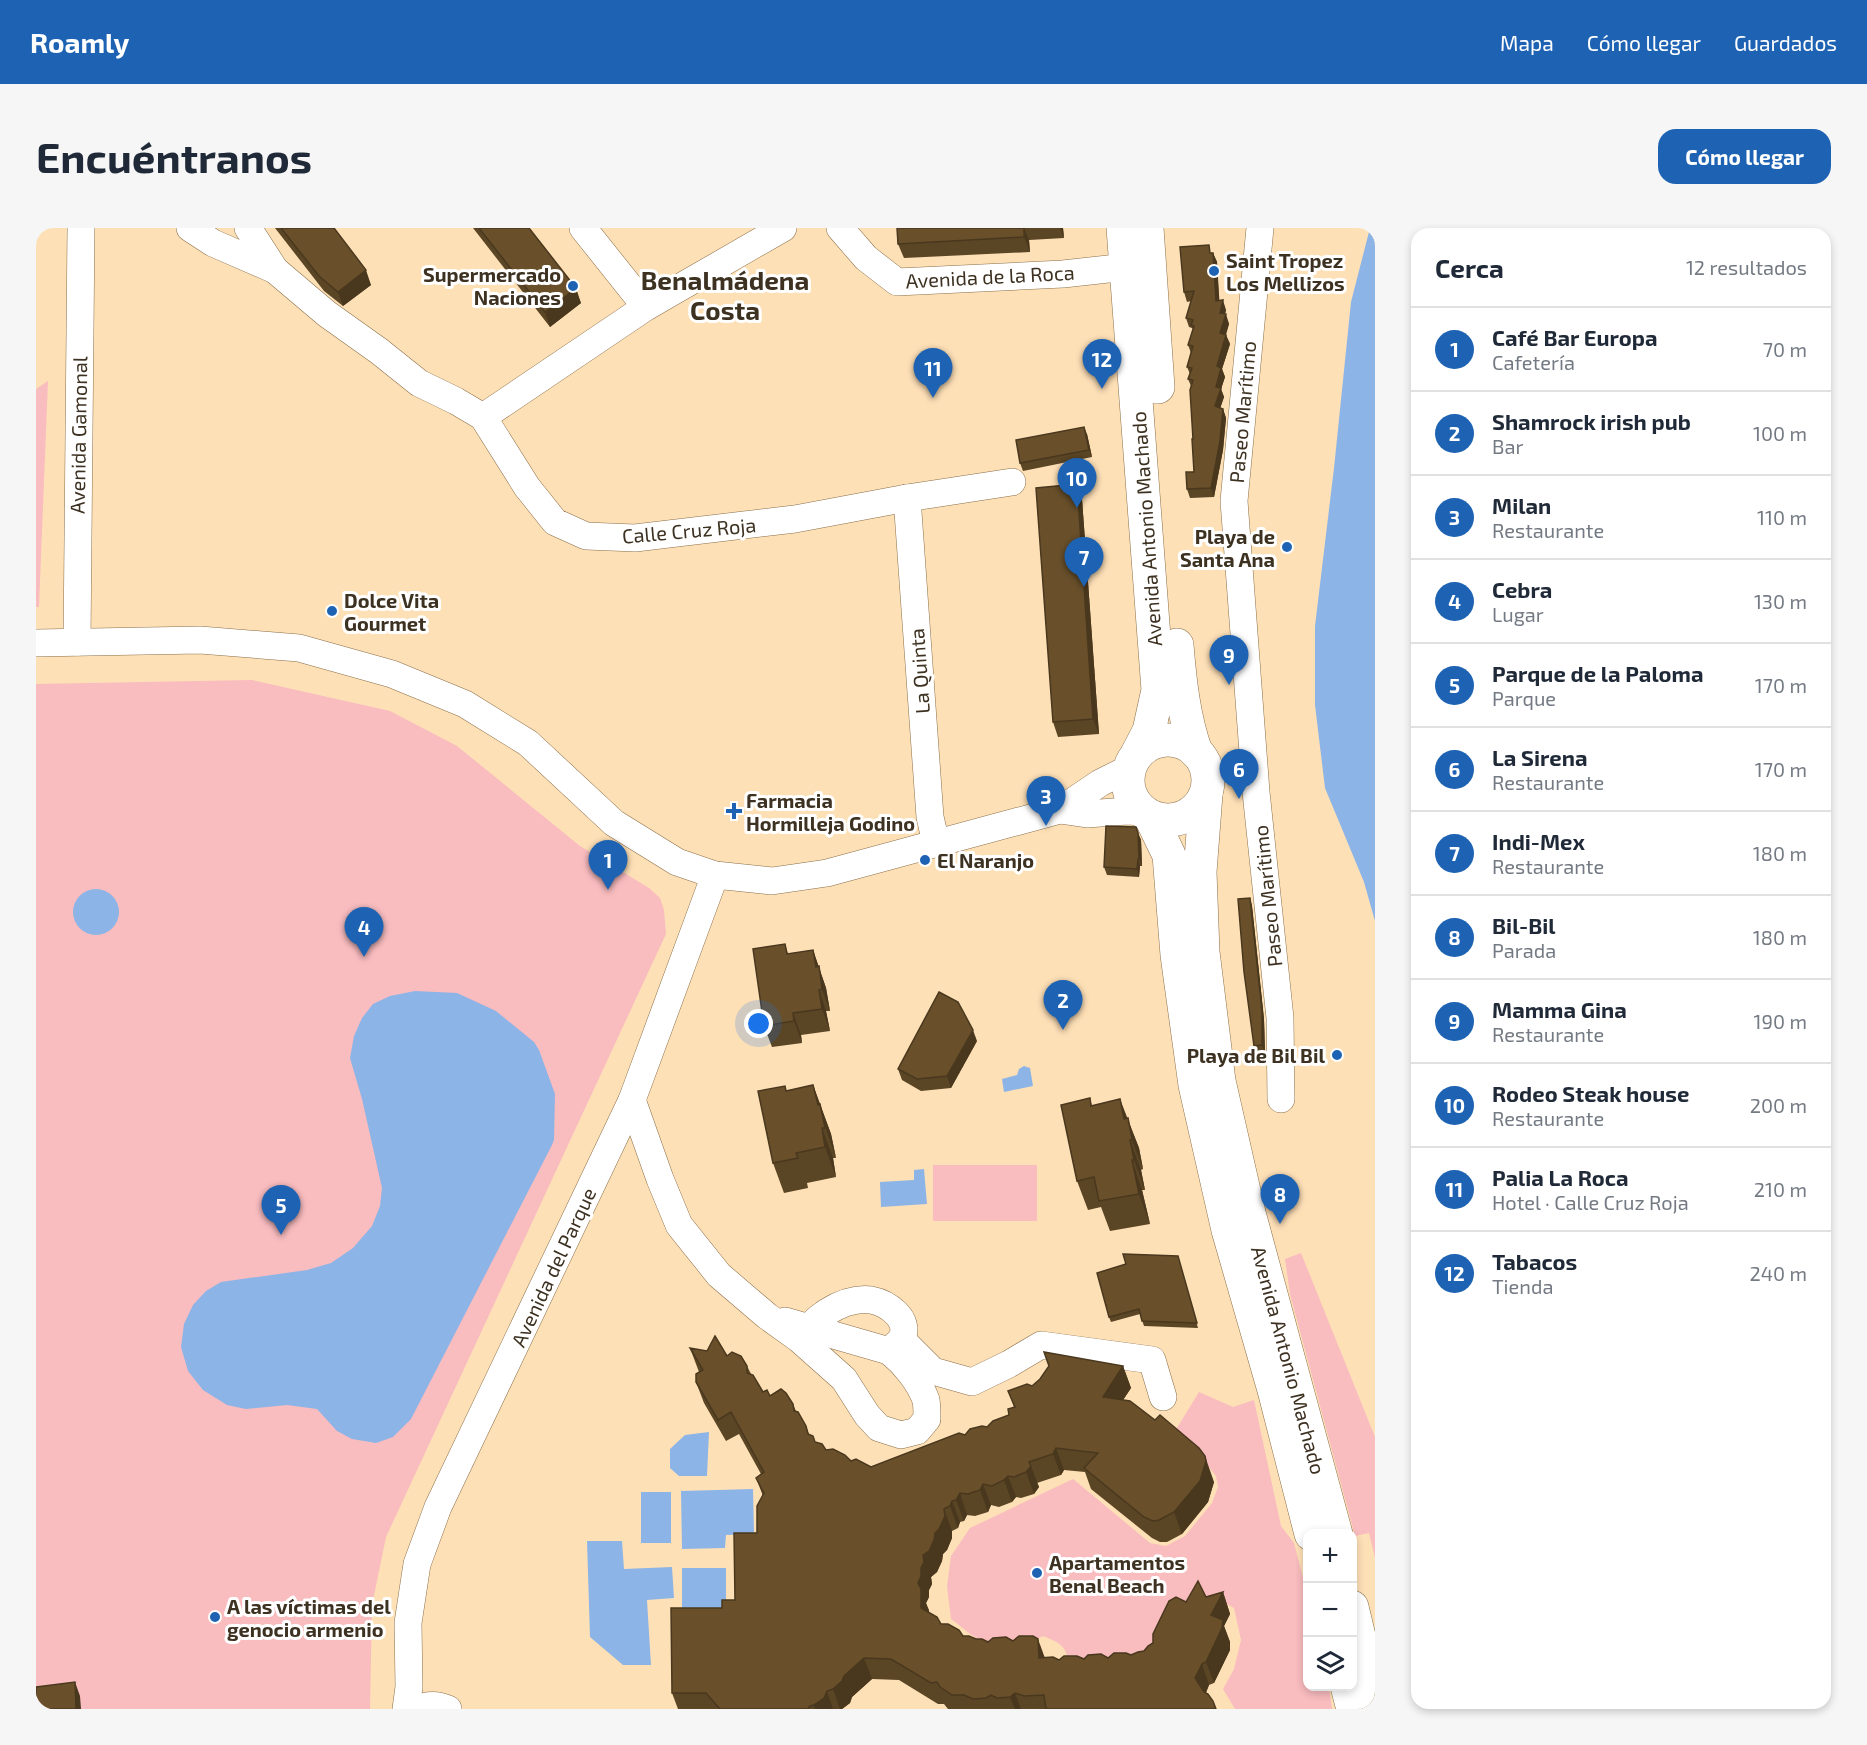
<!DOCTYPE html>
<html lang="es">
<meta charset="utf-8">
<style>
:root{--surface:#fff;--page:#f6f6f7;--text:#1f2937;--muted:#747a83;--line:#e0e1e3;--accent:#1e63b3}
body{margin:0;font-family:"Exo 2",sans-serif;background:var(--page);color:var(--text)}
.controls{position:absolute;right:18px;bottom:18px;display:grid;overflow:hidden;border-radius:12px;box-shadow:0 3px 9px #0003}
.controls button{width:54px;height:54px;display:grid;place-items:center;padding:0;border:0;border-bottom:2px solid var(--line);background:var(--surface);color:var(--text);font:30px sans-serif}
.you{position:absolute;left:723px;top:796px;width:21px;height:21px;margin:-15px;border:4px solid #fff;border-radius:50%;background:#1a73e8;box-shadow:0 0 0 9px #1a73e833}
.badge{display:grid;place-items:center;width:39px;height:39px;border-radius:50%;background:var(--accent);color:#fff;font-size:20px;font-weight:700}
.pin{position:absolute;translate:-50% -50px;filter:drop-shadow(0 2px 3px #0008)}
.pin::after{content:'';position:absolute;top:32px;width:21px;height:18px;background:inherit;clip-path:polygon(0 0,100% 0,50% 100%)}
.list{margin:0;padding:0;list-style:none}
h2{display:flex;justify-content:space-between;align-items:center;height:78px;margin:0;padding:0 24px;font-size:26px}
h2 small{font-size:20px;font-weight:400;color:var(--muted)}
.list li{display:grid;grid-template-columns:39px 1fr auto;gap:18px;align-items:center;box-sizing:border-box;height:84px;padding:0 24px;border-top:2px solid var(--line)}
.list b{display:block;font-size:22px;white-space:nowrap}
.list p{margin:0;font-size:20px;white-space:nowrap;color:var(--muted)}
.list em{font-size:20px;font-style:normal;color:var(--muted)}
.icon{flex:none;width:33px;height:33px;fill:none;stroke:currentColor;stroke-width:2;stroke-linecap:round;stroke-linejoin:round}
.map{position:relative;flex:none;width:1339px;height:1481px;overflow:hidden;border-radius:18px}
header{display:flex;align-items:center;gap:36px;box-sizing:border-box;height:84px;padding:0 30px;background:var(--accent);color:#fff}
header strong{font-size:28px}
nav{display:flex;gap:33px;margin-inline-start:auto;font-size:21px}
.intro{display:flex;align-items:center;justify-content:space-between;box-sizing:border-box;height:144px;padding:0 36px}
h1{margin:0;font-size:42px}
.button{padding:15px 27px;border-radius:18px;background:var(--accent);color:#fff;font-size:21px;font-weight:700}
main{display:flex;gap:36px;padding:0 36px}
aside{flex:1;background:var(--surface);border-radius:18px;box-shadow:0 3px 9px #0003}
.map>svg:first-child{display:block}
.green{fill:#f9bcbf}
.water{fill:#8cb4e7}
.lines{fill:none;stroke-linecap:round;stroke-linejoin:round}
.minor-casing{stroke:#8a6f49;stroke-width:28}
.major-casing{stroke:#8a6f49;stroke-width:34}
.minor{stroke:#fff;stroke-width:27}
.major{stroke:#fff;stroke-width:33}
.wall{fill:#5a4525}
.shaded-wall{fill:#4a381e}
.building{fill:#69502b;stroke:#4a381e;stroke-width:1.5}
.poi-dot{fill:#1e63b3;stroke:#fff;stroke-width:2}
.labels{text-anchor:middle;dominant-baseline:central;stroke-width:6;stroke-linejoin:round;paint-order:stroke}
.poi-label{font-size:20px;font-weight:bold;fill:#3d3121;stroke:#fff;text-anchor:start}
.street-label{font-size:20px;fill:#3d3121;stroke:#fff}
.district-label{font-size:26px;font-weight:bold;fill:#3d3121;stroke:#fff}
</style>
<header>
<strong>Roamly</strong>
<nav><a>Mapa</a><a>Cómo llegar</a><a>Guardados</a></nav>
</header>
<div class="intro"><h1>Encuéntranos</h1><a class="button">Cómo llegar</a></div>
<main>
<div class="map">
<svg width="1339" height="1481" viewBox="0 0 1339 1481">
<rect width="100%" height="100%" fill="#fee0b7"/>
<g class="green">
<polygon points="12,153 3,379 0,379 0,161"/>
<polygon points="216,452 354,483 421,518 544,618 613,660 624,670 628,682 630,706 350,1309 336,1377 334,1481 12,1481 0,1470 0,456"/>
<rect x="897" y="937" width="104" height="56"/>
<polygon points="1265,1025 1339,1209 1339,1330 1333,1305 1319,1308 1254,1066 1249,1031"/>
<path d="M1163 1164 1197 1179 1218 1172 1245 1298 1258 1315 1271 1365 1272 1458 1293 1459 1296 1481H1199L1187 1461 1198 1441 1205 1412 1198 1380 1183 1372 1124 1428 1033 1436C1030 1417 1024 1415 1007 1408 987 1420 969 1422 947 1413 936 1409 925 1398 915 1391L911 1358 915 1328 934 1300 1037 1251 1114 1315 1130 1318 1149 1308 1176 1275 1182 1259 1180 1248 1173 1239 1136 1208Z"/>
</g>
<g class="water">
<polygon points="1334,0 1339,0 1339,693 1328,654 1289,560 1279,477 1279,398 1298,240 1315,74"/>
<circle cx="60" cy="684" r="23"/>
<polygon points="379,763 421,765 460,783 498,814 503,822 519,866 518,912 516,917 375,1191 357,1209 340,1215 316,1211 301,1203 281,1181 251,1177 210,1181 191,1177 167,1162 152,1143 145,1119 148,1096 157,1077 170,1063 185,1054 271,1042 295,1035 317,1020 336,998 344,978 346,960 326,871 314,830 318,808 326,790 337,776 354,768"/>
<polygon points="988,838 994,840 997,858 968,864 966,851 981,847 983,841"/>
<polygon points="888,941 891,976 845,979 844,954 878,952 878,942"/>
<polygon points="673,1204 671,1248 643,1248 634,1240 634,1221 649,1207"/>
<polygon points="717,1261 718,1306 690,1307 689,1320 646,1321 645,1263"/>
<rect x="605" y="1264" width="30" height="51"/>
<polygon points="551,1313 586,1313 588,1341 636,1339 638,1370 611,1372 615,1437 587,1437 554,1409"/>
<rect x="646" y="1340" width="44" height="45"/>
</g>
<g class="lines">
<defs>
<g id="minor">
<polyline points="154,0 177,15 239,42 291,86 343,123 383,155 420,173 447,189 491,259 519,294 550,308 599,310 759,291 871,270 976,254"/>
<polyline points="212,0 239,42"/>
<polyline points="547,0 610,79"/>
<polyline points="804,0 830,30 861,54 1027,46 1090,39"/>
<polyline points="1224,0 1198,273 1220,564 1244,790 1245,871"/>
<polyline points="447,189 610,79 747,0"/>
<polyline points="871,270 894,589 900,615"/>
<polyline points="41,414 45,0"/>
<polyline points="0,415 164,412 263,420 356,446 429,476 492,515 578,595 641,634 679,647 736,653 791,645 1024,582 1064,555 1094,540"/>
<polyline points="1024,582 1051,586 1091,583 1107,584"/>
<path d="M596 872 624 951 643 997 683 1047 731 1088 763 1111 808 1151 831 1187 843 1200 865 1207 881 1203 891 1191C891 1185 891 1178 890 1172 883 1153 868 1135 853 1123"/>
<path d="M749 1093 853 1123C857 1119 863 1115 866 1110 875 1091 851 1075 835 1072 820 1070 804 1076 791 1084 786 1088 781 1090 777 1096L783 1104"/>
<polyline points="868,1114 897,1143 936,1154 973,1136 1005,1117 1116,1132 1127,1169"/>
<polyline points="370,1481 373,1459 372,1395 381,1336 402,1279 596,872 679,647"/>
<path d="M381 1481C392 1476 401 1476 412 1481"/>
</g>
<g id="major">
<polyline points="1087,0 1122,462 1113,503 1101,526"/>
<polyline points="1111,0 1122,159"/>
<path d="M1141 417C1144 454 1148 490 1160 524"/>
<circle cx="1132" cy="552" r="40"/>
<polyline points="1170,566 1164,644 1167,724 1183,853 1213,985 1300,1306"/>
<polyline points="1114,588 1133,627 1141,727 1159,857 1192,1002 1238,1162 1275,1306"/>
<polyline points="1316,1379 1339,1475"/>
<polyline points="1311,1458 1317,1481"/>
</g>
</defs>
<use href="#minor" class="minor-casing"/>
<use href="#major" class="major-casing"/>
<use href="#minor" class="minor"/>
<use href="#major" class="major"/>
</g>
<g class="wall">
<polygon points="239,0 298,0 335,57 307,78 288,63"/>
<polygon points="437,0 493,0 545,75 514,99"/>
<polygon points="861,0 1027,0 1028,10 993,12 994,24 868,30 862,16"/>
<polygon points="1176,25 1177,25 1181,34 1183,73 1190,82 1189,86 1193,96 1190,107 1194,116 1186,141 1189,149 1185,161 1188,169 1184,180 1187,181 1190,190 1187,222 1178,269 1154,270 1151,261 1158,244 1157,211 1155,158 1152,151 1154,146 1151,139 1155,125 1152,117 1157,101 1156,100 1153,99 1150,90 1155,73 1151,74 1148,64"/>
<polygon points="1051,206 1056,229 987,243 984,235"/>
<polygon points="1046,271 1063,506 1022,509 1017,494"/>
<polygon points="1102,605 1105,612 1106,638 1104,638 1103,649 1071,647 1068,639"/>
<polygon points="1214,670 1216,678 1228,791 1229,825 1221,826 1218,818"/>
<polygon points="749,716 752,726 777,722 790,760 794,783 790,783 794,803 765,807 766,815 736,819 728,798"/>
<polygon points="941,813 915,860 885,863 866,852 862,841"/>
<polygon points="777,857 795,906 800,930 797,930 800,949 771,955 772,960 748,965 737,935 750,863"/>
<polygon points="1054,870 1056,878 1091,890 1103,920 1107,941 1105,942 1109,962 1106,962 1114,996 1074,1003 1065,979 1052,982 1041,953"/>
<polygon points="1142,1028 1162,1100 1108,1098 1104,1086 1075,1094 1073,1089"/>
<polygon points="654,1120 691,1128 711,1138 715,1146 727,1164 734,1168 757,1176 760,1183 770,1198 773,1206 779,1214 790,1222 815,1233 835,1239 951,1199 973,1187 978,1179 972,1163 1087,1138 1095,1160 1087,1172 1178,1254 1172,1274 1146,1306 1131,1314 1124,1314 1116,1310 1055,1261 1049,1244 1028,1242 1025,1247 1001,1255 1003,1259 998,1266 985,1270 980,1269 976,1274 963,1279 955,1277 952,1284 939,1288 931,1287 928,1293 924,1294 922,1300 916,1303 916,1310 911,1322 907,1326 906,1333 901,1344 895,1349 896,1356 893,1362 893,1369 890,1375 893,1385 905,1396 927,1408 952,1414 1009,1430 1023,1432 1072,1430 1095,1427 1108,1423 1117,1415 1150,1374 1187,1364 1194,1386 1188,1398 1194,1414 1194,1422 1178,1455 1173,1457 1170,1465 1180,1481 912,1481 908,1476 902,1476 863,1452 836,1451 816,1469 814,1475 806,1481 642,1481 636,1465 686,1380 699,1372 721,1305 727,1268 720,1250 725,1246 703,1206 690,1213 668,1175 660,1154 663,1144"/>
</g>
<g class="shaded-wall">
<polygon points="988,0 993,12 994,24 988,9"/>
<polygon points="1024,0 1027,0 1028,10"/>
<polygon points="1177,25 1181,34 1184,82 1180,73"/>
<polygon points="330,42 335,57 307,78 302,64"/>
<polygon points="540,60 545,75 514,99 509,84"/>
<polygon points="1187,72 1190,82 1187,94 1184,85"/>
<polygon points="1190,86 1193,96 1187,114 1184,105"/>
<polygon points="1190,107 1194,116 1186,141 1189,149 1185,161 1188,169 1182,187 1179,178 1181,138"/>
<polygon points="1187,181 1190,190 1187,222 1178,269 1175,260"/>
<polygon points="1048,199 1051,206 1056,229 1053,222"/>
<polygon points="1041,256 1046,271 1063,506 1057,491"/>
<polygon points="1102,605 1105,612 1106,638 1103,630"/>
<polygon points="1102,631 1104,638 1103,649 1101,641"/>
<polygon points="1214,670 1216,678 1228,791 1229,825 1226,817"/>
<polygon points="777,722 790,760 794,783 786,761 780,739"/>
<polygon points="783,762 790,783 794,803 786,781"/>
<polygon points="757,785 765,807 766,815 758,793"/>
<polygon points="937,802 941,813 915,860 911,848"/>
<polygon points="777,857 795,906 800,930 782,877"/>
<polygon points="1084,871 1103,920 1107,941 1088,891"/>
<polygon points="786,900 797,930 800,949 789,919"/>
<polygon points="1094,912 1105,942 1109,962 1098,932"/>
<polygon points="1096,932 1106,962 1114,996 1103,966"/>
<polygon points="1087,1138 1095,1160 1075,1190 1067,1169"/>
<polygon points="1020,1220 1028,1242 1025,1247 1017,1226"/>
<polygon points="1169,1228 1178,1254 1172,1274 1146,1306 1138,1284"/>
<polygon points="995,1238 1003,1259 998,1266 990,1244"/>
<polygon points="972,1248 980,1269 976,1274 968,1252"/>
<polygon points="947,1256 955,1277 952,1284 944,1262"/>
<polygon points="924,1265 931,1287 928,1293 920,1272"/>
<polygon points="916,1273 924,1294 922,1300 914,1278"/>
<polygon points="908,1281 916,1303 916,1310 911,1322 907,1326 906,1333 901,1344 895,1349 896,1356 893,1362 893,1369 890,1375 893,1382 893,1402 885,1380 882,1355 887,1327 899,1305"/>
<polygon points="1187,1364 1194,1386 1188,1398 1194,1414 1194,1422 1178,1455 1170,1434 1175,1387"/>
<polygon points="1002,1411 1010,1433 1003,1430"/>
<polygon points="828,1430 836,1451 816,1469 814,1475 806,1481 804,1481 797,1461 808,1448"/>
<polygon points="1166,1436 1173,1457 1167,1471 1159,1450"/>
<polygon points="39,1454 44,1468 45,1481 40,1481"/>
<polygon points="791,1463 797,1481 779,1481 778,1477"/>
<polygon points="979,1465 985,1481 979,1481 974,1469"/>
</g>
<g class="building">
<polygon points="245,0 298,0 330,42 302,64 283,48"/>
<polygon points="443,0 493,0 540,60 509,84"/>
<polygon points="861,0 988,0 988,9 862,16"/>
<polygon points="1173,17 1174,25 1177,25 1180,73 1187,72 1184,85 1190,86 1184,105 1190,107 1181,138 1185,140 1180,159 1185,160 1179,178 1187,181 1184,213 1175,260 1151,261 1150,244 1158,244 1156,211 1157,211 1154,162 1157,152 1152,151 1156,140 1151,139 1157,118 1152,117 1158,98 1155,97 1157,92 1150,90 1158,63 1148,64 1144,19"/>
<polygon points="1048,199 1053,222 984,235 980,212"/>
<polygon points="1041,256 1057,491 1017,494 1000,260"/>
<polygon points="1070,598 1100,599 1102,605 1103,630 1102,631 1101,641 1068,639"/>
<polygon points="1214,670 1226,783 1226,817 1218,818 1208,744 1202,671"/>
<polygon points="749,716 751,726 777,722 780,739 783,738 786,761 783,762 786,781 757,785 758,793 728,798 717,721"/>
<polygon points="903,764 922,774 937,802 911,848 881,851 862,841"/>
<polygon points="777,857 782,877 784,876 789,900 786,900 789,919 760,925 762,930 737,935 722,863 749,858 750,863"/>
<polygon points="1054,870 1055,878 1084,871 1088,891 1092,890 1096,911 1094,912 1098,932 1096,932 1103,966 1063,973 1058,949 1041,953 1025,877"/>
<polygon points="1087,1026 1142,1028 1161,1095 1106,1093 1103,1081 1073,1089 1061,1045 1090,1036"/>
<polygon points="679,1108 691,1128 696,1124 705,1128 711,1138 711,1145 717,1147 727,1164 731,1162 734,1168 745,1161 750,1165 757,1176 758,1183 762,1184 770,1198 772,1206 777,1208 779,1214 786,1216 790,1222 797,1221 809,1227 815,1233 820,1231 835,1239 923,1205 929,1207 934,1201 946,1198 951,1199 957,1193 973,1187 972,1181 979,1179 972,1163 991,1156 996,1158 1004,1151 1013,1138 1008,1124 1087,1138 1067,1169 1094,1173 1119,1192 1124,1187 1163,1220 1169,1228 1170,1233 1164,1253 1138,1284 1123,1292 1117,1293 1108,1289 1048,1240 1062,1225 1020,1220 1017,1226 993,1234 995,1238 990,1244 978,1249 972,1248 968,1252 956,1258 947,1256 944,1262 932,1266 924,1265 920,1272 916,1273 914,1278 908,1281 909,1288 903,1301 899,1305 898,1312 893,1323 887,1327 888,1334 885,1340 885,1348 882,1355 885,1361 885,1380 901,1389 905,1396 912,1396 923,1402 927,1408 933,1408 940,1411 946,1411 952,1414 957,1410 970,1409 977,1413 983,1408 997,1408 1002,1411 1003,1430 1017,1429 1023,1432 1028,1428 1041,1428 1048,1431 1052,1427 1065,1426 1072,1430 1078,1425 1090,1425 1095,1427 1102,1424 1108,1423 1112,1418 1117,1415 1117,1406 1133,1373 1140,1369 1150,1374 1162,1353 1170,1369 1187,1364 1175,1387 1187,1392 1186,1400 1170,1434 1166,1436 1159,1450 1168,1464 1172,1466 1177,1473 1180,1481 1010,1481 1008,1467 988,1468 979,1465 974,1469 961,1470 955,1467 950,1470 937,1471 928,1467 916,1467 904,1459 901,1454 895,1455 855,1431 828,1430 808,1448 806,1453 797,1461 791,1463 788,1470 778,1477 774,1478 772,1481 684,1481 670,1465 636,1465 635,1380 686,1380 686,1372 699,1372 698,1305 721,1305 721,1278 728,1265 720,1250 728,1244 695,1184 682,1192 660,1154 660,1146 667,1142 654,1120 671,1123"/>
<polygon points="39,1454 40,1481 0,1481 0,1459"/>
</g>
<g class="poi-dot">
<circle cx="1178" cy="43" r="6"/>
<circle cx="537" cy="58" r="6"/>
<circle cx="1251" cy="319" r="6"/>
<circle cx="296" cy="383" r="6"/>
<path d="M695 574h6v6h6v6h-6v6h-6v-6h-6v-6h6z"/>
<circle cx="889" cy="632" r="6"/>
<circle cx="1301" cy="827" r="6"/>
<circle cx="1001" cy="1345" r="6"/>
<circle cx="179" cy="1389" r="6"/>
</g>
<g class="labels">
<g class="poi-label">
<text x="1190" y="32">Saint Tropez<tspan x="1190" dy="23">Los Mellizos</tspan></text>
<text x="525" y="46" text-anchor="end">Supermercado<tspan x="525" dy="23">Naciones</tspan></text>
<text x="1239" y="308" text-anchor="end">Playa de<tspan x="1239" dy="23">Santa Ana</tspan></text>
<text x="308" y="372">Dolce Vita<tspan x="308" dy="23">Gourmet</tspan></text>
<text x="710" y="572">Farmacia<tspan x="710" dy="23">Hormilleja Godino</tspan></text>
<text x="901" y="632">El Naranjo</text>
<text x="1289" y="827" text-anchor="end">Playa de Bil Bil</text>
<text x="1013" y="1334">Apartamentos<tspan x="1013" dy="23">Benal Beach</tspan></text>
<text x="191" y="1378">A las víctimas del<tspan x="191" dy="23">genocio armenio</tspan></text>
</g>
<g class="street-label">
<text transform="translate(954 48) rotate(-3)">Avenida de la Roca</text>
<text transform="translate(1206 184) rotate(-85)">Paseo Marítimo</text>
<text transform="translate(42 207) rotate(-89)">Avenida Gamonal</text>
<text transform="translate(1110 301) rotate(-94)">Avenida Antonio Machado</text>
<text transform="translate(653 302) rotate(-5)">Calle Cruz Roja</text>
<text transform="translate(883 443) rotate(-94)">La Quinta</text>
<text transform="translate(1231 668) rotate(-96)">Paseo Marítimo</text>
<text transform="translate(517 1039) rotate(-65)">Avenida del Parque</text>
<text transform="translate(1253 1132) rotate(75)">Avenida Antonio Machado</text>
</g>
<g class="district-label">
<text x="689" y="51">Benalmádena<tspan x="689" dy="30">Costa</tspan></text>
</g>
</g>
</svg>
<div class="controls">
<button>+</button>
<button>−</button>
<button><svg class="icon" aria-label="layers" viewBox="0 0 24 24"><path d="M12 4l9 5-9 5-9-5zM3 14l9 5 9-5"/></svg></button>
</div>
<div class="you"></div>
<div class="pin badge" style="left:572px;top:662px">1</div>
<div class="pin badge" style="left:1027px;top:802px">2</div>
<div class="pin badge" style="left:1010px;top:598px">3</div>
<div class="pin badge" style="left:328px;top:729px">4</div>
<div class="pin badge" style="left:245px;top:1007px">5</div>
<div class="pin badge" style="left:1203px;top:571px">6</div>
<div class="pin badge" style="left:1048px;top:359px">7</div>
<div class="pin badge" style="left:1244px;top:996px">8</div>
<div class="pin badge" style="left:1193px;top:457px">9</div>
<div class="pin badge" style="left:1041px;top:280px">10</div>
<div class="pin badge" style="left:897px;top:170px">11</div>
<div class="pin badge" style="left:1066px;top:161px">12</div>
</div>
<aside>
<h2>Cerca<small>12 resultados</small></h2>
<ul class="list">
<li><span class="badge">1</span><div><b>Café Bar Europa</b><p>Cafetería</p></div><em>70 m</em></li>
<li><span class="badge">2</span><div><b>Shamrock irish pub</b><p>Bar</p></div><em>100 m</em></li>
<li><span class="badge">3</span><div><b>Milan</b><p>Restaurante</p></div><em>110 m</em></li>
<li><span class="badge">4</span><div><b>Cebra</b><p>Lugar</p></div><em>130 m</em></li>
<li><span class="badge">5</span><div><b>Parque de la Paloma</b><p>Parque</p></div><em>170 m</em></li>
<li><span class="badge">6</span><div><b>La Sirena</b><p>Restaurante</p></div><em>170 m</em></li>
<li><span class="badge">7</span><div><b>Indi-Mex</b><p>Restaurante</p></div><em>180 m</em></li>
<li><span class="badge">8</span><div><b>Bil-Bil</b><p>Parada</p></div><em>180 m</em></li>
<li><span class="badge">9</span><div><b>Mamma Gina</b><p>Restaurante</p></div><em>190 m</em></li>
<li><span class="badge">10</span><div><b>Rodeo Steak house</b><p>Restaurante</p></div><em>200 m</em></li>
<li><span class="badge">11</span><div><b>Palia La Roca</b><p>Hotel · Calle Cruz Roja</p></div><em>210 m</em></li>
<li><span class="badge">12</span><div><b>Tabacos</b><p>Tienda</p></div><em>240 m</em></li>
</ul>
</aside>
</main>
